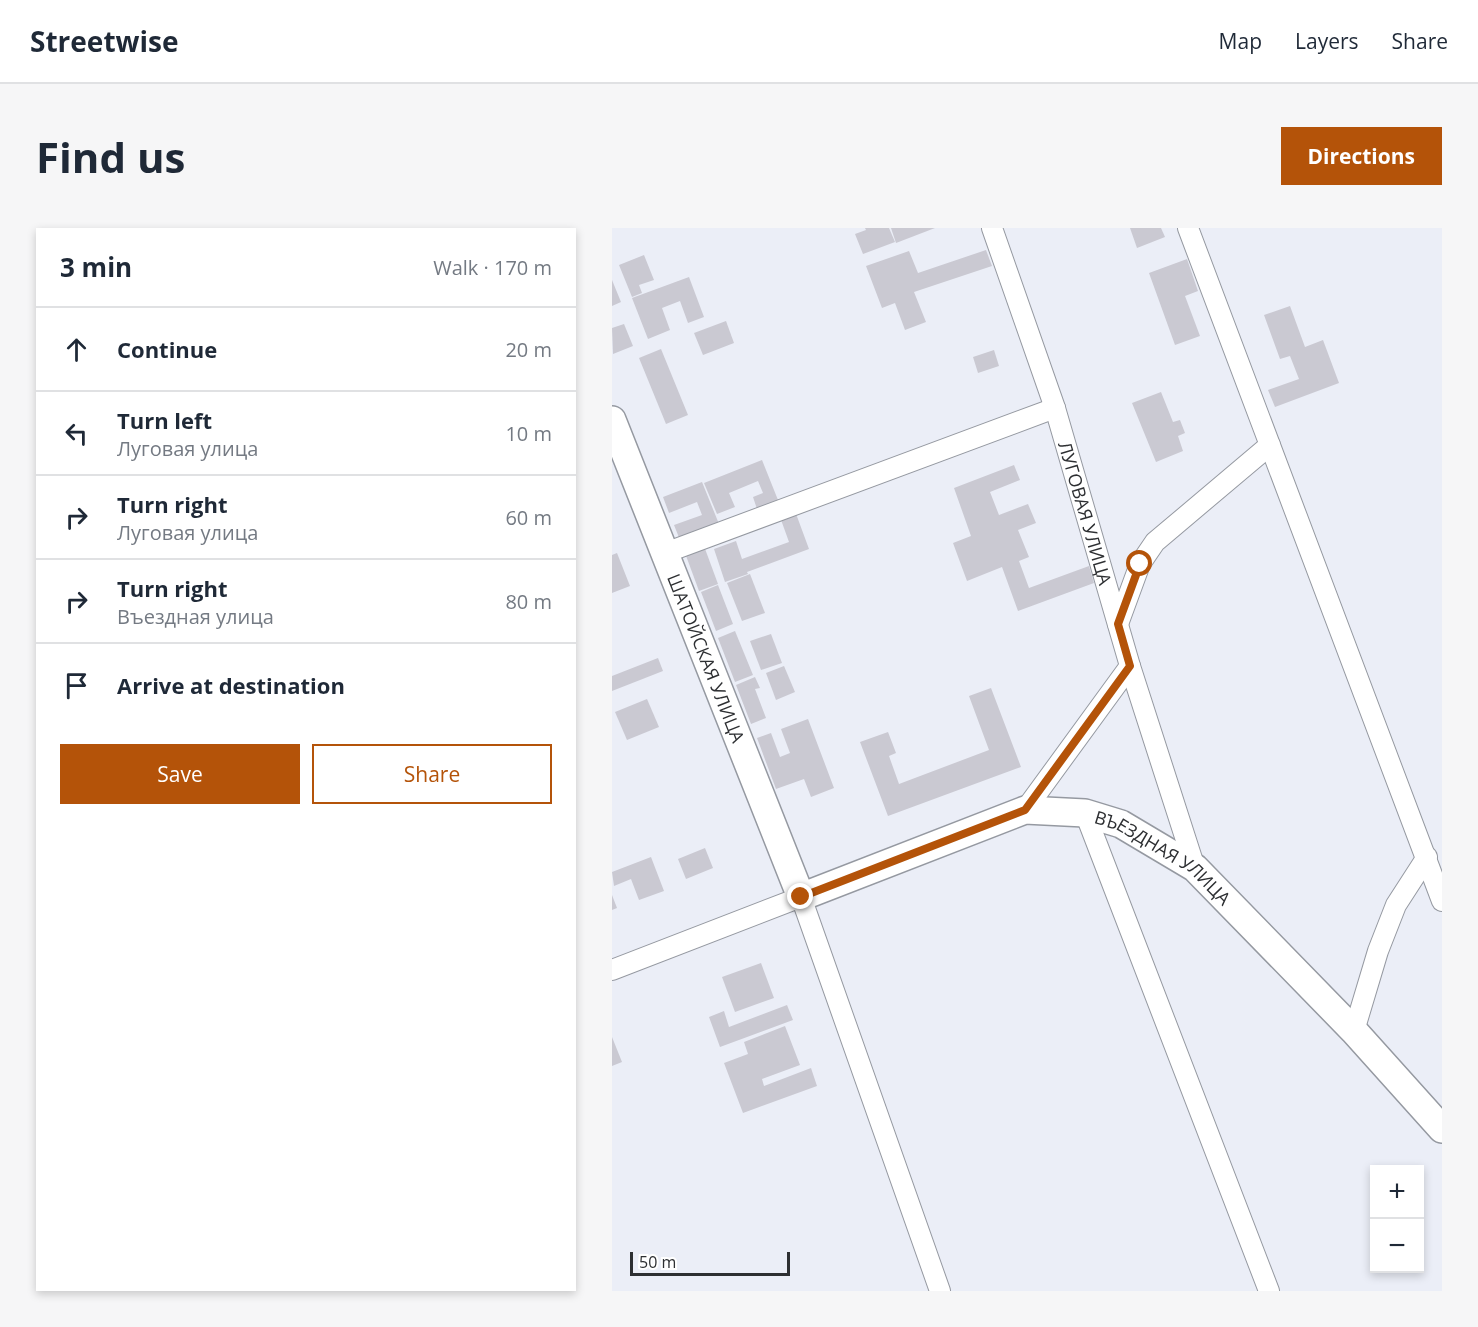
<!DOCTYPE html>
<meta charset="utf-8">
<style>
:root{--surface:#fff;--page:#f6f6f7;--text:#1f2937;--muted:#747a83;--line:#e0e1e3;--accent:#b45309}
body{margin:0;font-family:"Open Sans",sans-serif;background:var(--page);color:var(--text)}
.controls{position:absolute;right:18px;bottom:18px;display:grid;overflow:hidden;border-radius:0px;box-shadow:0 3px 9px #0003}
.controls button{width:54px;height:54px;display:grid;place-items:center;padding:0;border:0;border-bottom:2px solid var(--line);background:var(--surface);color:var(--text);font:30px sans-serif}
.scale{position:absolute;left:18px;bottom:15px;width:160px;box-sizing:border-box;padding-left:6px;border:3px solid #2d2f32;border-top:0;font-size:16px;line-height:21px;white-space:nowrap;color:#2d2f32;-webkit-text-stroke:4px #fff;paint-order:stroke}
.stop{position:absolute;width:18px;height:18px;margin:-14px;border:4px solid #b45309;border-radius:50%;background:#fff}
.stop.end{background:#b45309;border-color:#fff;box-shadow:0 2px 6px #0008}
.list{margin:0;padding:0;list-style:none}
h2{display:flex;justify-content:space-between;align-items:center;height:78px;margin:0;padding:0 24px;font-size:26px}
h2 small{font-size:20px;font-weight:400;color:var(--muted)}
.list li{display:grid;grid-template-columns:39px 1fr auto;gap:18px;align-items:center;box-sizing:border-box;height:84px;padding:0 24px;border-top:2px solid var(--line)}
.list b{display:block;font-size:22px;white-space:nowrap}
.list p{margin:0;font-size:20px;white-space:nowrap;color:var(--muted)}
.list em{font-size:20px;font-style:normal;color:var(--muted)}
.actions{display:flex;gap:12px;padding:18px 24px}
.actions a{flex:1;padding:14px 0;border:2px solid var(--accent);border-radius:0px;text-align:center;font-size:21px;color:var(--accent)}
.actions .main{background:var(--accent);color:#fff}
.icon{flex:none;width:33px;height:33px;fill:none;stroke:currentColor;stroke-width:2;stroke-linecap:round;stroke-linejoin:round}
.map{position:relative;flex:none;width:830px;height:1063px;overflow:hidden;border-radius:0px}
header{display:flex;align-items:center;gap:36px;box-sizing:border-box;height:84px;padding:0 30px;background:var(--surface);border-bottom:2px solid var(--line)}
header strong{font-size:28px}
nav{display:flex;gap:33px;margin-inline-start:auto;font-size:21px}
.intro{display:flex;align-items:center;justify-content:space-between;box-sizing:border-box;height:144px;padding:0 36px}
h1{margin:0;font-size:42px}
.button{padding:15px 27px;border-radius:0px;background:var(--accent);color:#fff;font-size:21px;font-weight:700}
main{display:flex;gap:36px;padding:0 36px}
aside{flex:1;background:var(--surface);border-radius:0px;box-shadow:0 3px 9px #0003}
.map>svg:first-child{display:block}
.building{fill:#cac9d2}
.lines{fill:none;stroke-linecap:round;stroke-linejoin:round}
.street-casing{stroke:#9599a1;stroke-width:22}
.secondary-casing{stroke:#9599a1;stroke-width:30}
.street{stroke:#fff;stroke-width:20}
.secondary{stroke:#fff;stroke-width:27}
.route{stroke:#b45309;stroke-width:8}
.labels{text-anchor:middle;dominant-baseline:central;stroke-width:5;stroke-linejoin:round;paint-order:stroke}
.street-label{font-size:18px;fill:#2d2f32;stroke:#fff}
</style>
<header>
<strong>Streetwise</strong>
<nav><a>Map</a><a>Layers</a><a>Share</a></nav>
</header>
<div class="intro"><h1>Find us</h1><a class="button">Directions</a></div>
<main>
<aside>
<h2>3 min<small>Walk · 170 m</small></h2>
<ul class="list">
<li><svg class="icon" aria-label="ahead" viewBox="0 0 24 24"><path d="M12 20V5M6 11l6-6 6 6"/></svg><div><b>Continue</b></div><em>20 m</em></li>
<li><svg class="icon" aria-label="left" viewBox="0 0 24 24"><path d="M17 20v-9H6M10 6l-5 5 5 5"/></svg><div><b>Turn left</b><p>Луговая улица</p></div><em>10 m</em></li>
<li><svg class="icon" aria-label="right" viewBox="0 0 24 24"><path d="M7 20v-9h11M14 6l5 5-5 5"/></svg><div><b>Turn right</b><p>Луговая улица</p></div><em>60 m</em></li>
<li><svg class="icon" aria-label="right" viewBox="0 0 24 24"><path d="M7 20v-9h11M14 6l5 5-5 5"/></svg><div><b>Turn right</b><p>Въездная улица</p></div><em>80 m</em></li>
<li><svg class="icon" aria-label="arrive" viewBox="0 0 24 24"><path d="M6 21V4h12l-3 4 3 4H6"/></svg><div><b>Arrive at destination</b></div></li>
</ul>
<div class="actions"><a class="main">Save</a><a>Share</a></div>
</aside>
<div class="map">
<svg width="830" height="1063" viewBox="0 0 830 1063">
<rect width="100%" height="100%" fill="#ebeef7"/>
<g class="building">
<polygon points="253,0 277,0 283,14 251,26 243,6 254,2"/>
<polygon points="279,0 323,0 284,15"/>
<polygon points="518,0 549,0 553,9 525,20"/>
<polygon points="374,22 380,38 302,64 314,94 293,102 283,75 270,80 254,38 297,23 306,45"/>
<polygon points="32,27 42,52 27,57 30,65 20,69 7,37"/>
<polygon points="575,31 586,63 573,68 588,108 563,117 537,45"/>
<polygon points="77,49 92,89 76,95 68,73 50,80 58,102 36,111 20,70"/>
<polygon points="0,52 9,74 0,78"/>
<polygon points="678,78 693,119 711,112 727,155 663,179 656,162 687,151 678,128 668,131 652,87"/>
<polygon points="114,93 122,115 91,127 82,105"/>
<polygon points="12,96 21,118 1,126 0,100"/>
<polygon points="49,121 76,187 54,196 27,130"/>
<polygon points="382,122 387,138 366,145 361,129"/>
<polygon points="549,164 561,194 568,192 573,205 566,208 571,223 544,234 520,175"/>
<polygon points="150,232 166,272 145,281 141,269 151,265 146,253 117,265 123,279 105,286 92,255"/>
<polygon points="402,237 408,252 378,264 387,287 416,276 424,295 406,302 417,329 407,333 417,360 477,338 482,355 406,383 390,339 355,353 341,315 359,308 342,260"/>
<polygon points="90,254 107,296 68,312 62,297 90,287 85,274 57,285 51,269"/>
<polygon points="183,283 197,321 135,344 136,346 113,354 102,321 124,313 130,331 177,314 168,289"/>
<polygon points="92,318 106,356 87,363 73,325"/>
<polygon points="5,325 18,358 0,365 0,327"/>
<polygon points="138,346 153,385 130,393 115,355"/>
<polygon points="106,357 121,396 104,403 89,364"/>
<polygon points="123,403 141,447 123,454 106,410"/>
<polygon points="159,406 170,435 149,442 138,413"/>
<polygon points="46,430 51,443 0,463 0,448"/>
<polygon points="172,438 183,464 164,472 154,445"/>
<polygon points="143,449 148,460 143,461 154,490 139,496 124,457"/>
<polygon points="379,460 409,539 276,588 248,514 276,504 284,525 277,528 287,556 377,522 357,468"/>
<polygon points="35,471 47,499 15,512 3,484"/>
<polygon points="196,491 222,560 199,569 192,551 164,561 145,510 159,505 168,529 178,525 169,501"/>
<polygon points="93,620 101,640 74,651 66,631"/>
<polygon points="39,629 52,663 27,672 19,651 2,658 0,644"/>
<polygon points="0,667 5,680 0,682"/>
<polygon points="149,735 162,770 123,784 110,749"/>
<polygon points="175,777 181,792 108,819 97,789 112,783 117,799"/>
<polygon points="173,798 188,837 150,851 152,858 199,840 205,858 131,885 112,835 136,826 132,814"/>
<polygon points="0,809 10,834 0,838"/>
</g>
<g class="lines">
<defs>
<g id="street">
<path id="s1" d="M380 0 443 180 518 438 413 582"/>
<polyline points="576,0 830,673"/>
<polyline points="53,325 443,180"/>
<polyline points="506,396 528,336 543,314 658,217"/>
<polyline points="518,438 583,640"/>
<polyline points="473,585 657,1063"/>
<polyline points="0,742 189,669 328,1063"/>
<polyline points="742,803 766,723 784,677 815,629"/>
</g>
<g id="secondary">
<path id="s2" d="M0 192 189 669 413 582 473 585 509 596 583 640 742 803 830 901"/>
</g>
</defs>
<use href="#street" class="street-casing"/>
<use href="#secondary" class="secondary-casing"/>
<use href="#street" class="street"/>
<use href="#secondary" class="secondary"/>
</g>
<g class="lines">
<polyline class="route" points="189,669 413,582 518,438 506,396 528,336"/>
</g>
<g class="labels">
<g class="street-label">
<text stroke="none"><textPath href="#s1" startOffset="300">ЛУГОВАЯ УЛИЦА</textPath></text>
<text stroke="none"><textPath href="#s2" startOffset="256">ШАТОЙСКАЯ УЛИЦА</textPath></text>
<text stroke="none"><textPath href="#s2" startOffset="904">ВЪЕЗДНАЯ УЛИЦА</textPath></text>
</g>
</g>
</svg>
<div class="controls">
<button>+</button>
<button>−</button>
</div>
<div class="scale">50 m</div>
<div class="stop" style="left:528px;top:336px"></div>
<div class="stop end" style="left:189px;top:669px"></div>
</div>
</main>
